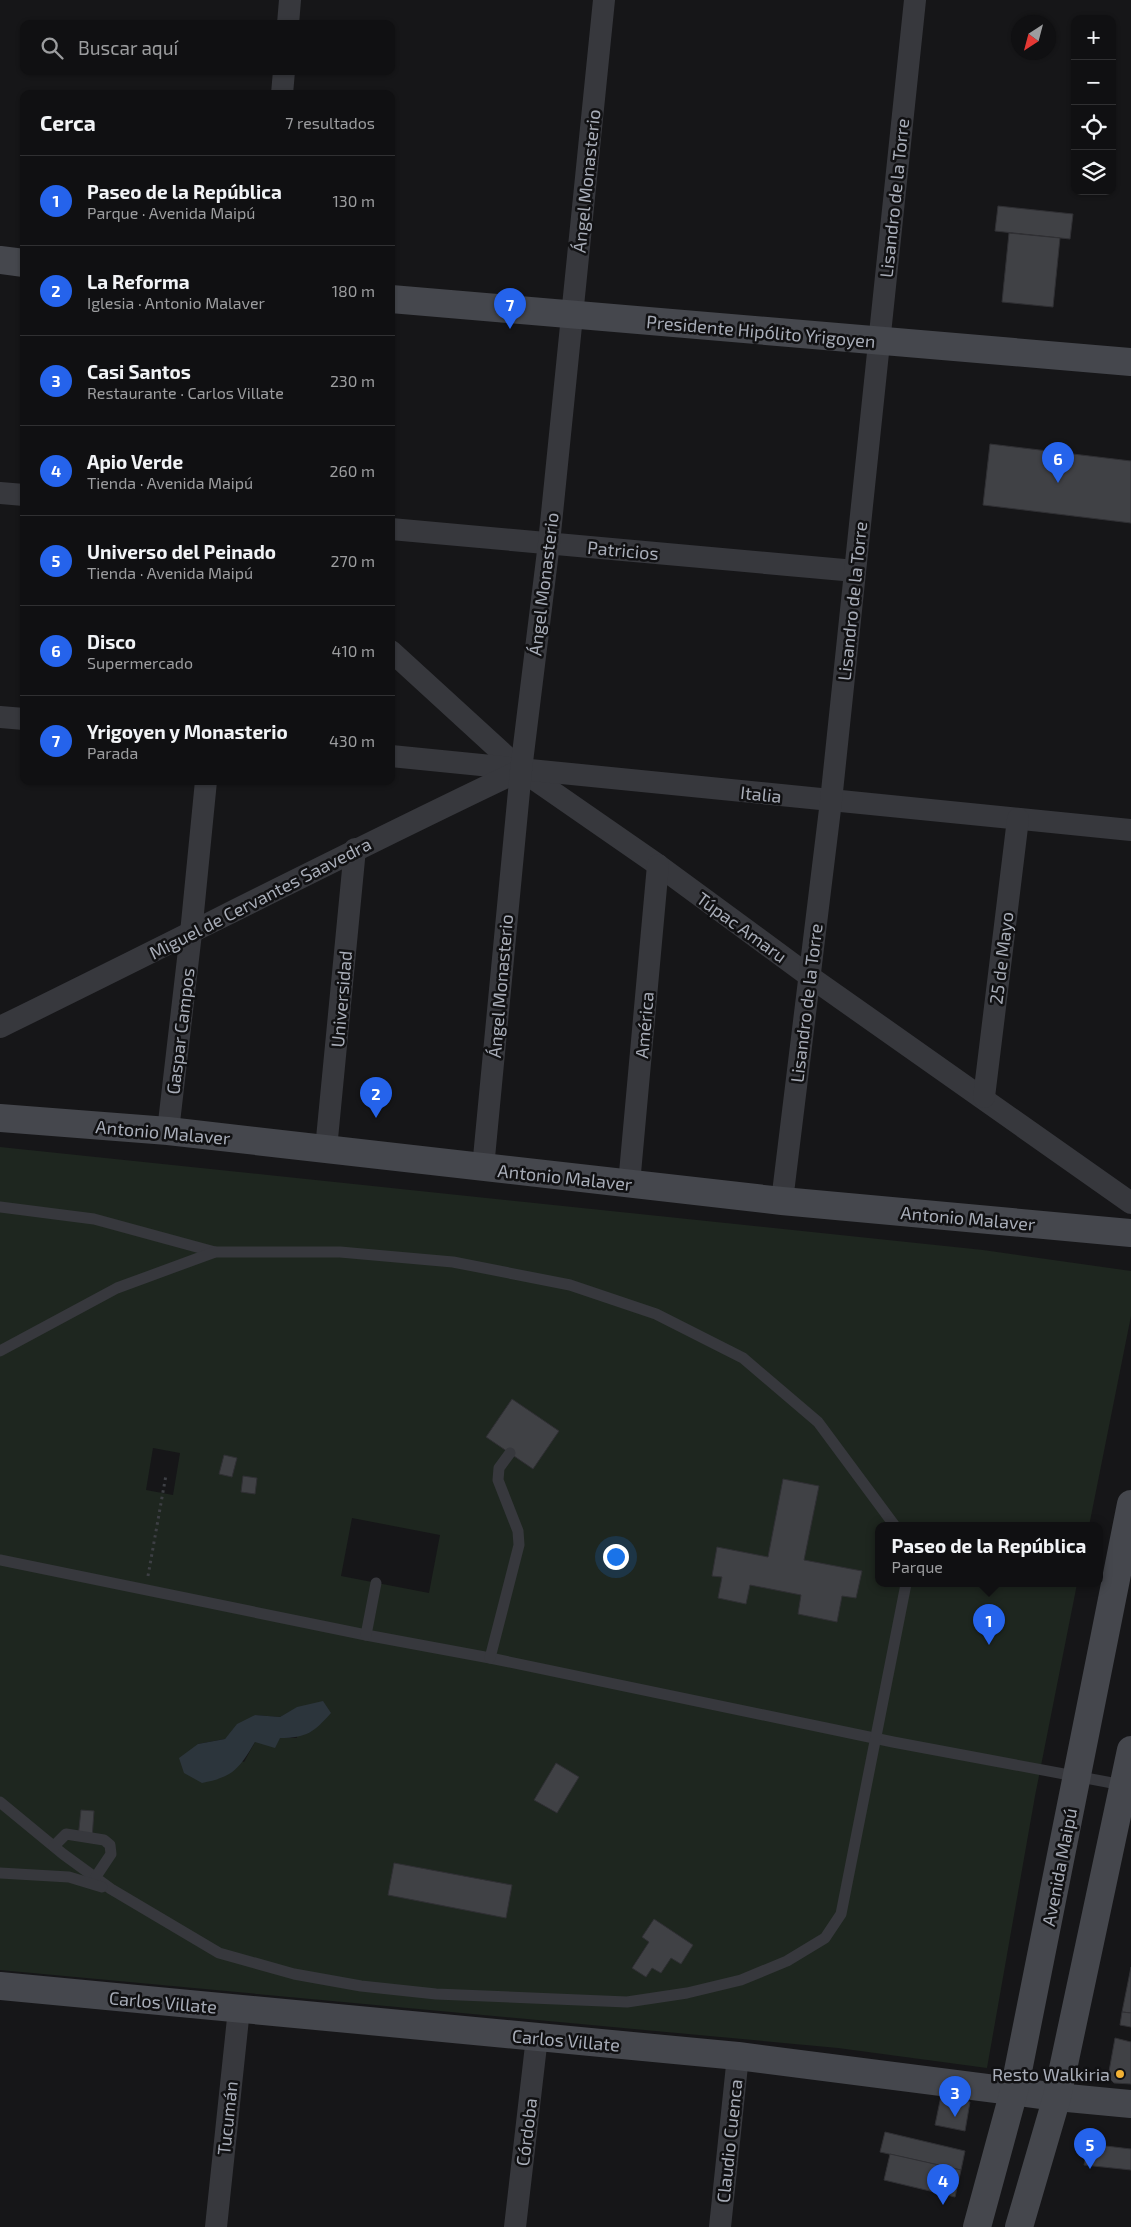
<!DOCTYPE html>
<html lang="es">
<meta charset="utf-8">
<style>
:root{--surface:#101012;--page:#1e1e20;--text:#f1f3f6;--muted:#9c9d9f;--line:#303032;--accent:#2563eb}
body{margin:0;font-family:"Exo 2",sans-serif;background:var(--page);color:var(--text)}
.controls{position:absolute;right:15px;top:15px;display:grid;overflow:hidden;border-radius:10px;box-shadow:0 1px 4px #0004}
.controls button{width:45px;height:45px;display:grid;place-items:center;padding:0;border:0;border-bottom:1px solid var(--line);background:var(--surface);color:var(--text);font:25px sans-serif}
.compass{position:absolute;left:1011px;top:15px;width:45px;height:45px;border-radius:50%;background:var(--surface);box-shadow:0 1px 4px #0004;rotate:216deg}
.you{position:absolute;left:615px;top:1556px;width:18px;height:18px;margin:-12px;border:4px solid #fff;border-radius:50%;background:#1a73e8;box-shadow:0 0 0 8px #1a73e833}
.badge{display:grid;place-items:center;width:32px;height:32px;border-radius:50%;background:var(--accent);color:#fff;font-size:16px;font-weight:700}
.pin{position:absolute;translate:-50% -41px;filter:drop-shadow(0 1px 2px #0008)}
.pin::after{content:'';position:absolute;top:26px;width:18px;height:15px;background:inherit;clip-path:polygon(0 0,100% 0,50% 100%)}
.popup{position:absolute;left:875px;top:1522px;width:228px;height:65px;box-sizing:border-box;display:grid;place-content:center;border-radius:10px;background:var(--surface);filter:drop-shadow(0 1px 4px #0005);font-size:16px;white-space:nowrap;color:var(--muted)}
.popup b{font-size:19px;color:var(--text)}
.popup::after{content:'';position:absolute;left:50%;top:100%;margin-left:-10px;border:10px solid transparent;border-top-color:var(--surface)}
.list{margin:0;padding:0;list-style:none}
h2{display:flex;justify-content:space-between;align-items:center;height:65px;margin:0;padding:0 20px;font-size:21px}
h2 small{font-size:16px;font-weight:400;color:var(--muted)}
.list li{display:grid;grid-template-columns:32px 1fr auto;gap:15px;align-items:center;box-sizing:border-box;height:90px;padding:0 20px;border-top:1px solid var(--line)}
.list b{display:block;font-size:19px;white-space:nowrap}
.list p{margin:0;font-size:16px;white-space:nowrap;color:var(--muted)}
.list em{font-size:16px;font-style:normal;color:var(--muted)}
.icon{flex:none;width:28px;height:28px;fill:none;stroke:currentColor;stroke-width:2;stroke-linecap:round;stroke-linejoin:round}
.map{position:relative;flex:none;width:1131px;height:2227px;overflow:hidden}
.search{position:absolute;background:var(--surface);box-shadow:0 1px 4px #0004;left:20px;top:20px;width:375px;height:55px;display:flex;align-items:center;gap:12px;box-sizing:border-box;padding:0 18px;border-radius:10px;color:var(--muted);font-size:19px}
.panel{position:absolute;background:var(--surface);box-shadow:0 1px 4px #0004;left:20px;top:90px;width:375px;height:695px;border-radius:10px}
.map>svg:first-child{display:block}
.green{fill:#1e261f;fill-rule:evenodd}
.water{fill:#2c353c}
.building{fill:#404145;stroke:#303034}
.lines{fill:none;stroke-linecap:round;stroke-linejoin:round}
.path{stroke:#3d3f44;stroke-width:3;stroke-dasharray:2.5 4;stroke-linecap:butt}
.lane{stroke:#37383d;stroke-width:11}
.street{stroke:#37383d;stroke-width:22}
.secondary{stroke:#45474d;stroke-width:28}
.poi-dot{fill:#f2b134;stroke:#111113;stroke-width:2}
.labels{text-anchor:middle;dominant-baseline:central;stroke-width:5;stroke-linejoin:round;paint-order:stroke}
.street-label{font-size:18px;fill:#a8adb8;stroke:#111113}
.poi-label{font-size:18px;fill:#a8adb8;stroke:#111113;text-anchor:end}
</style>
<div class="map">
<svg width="1131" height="2227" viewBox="0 0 1131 2227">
<rect width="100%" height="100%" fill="#161618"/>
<path class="green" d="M0 1147 983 1250 1131 1271V1316L1089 1526H879V1584H1077L1035 1796 987 2068 838 2048 0 1970ZM512 1399 559 1431 533 1469 486 1437ZM153 1448 180 1453 173 1495 146 1490ZM224 1455 237 1459 232 1477 219 1474ZM243 1476 257 1478 254 1494 241 1492ZM783 1479 819 1486 804 1560 861 1571 856 1598 842 1596 837 1622 798 1614 801 1595 750 1585 746 1603 718 1598 722 1577 712 1575 768 1557ZM352 1518 440 1535 429 1593 341 1576ZM298 1707 297 1738H280L255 1742 244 1762 198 1744 225 1739 255 1715 280 1717ZM556 1763 578 1777 556 1813 534 1800ZM81 1810 94 1812 92 1839ZM394 1863 512 1885 506 1918 388 1895ZM654 1919 693 1945 671 1958 661 1973 652 1968 646 1977 632 1967 649 1942 642 1937Z"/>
<path class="water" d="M323 1701 331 1713C314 1732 307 1738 280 1738L275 1748 255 1742C239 1769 233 1777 202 1783L184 1773 179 1758 198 1744 225 1739 237 1724 255 1715 280 1717 297 1707Z"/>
<g class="building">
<polygon points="998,206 1073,214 1070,239 995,231"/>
<polygon points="1009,233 1060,238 1053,307 1002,302"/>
<polygon points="990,444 1131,461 1131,523 983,505"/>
<polygon points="512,1399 559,1431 533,1469 486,1437"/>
<polygon points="224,1455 237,1458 232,1477 219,1474"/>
<polygon points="243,1476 257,1478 255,1494 241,1492"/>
<polygon points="783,1479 819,1486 804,1560 862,1571 856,1598 842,1596 837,1622 798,1614 801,1595 750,1585 746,1604 718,1598 722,1577 712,1576 717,1547 768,1557"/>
<polygon points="556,1763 579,1777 557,1813 534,1800"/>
<polygon points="81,1810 94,1811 92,1839 78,1838"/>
<polygon points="394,1863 512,1885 506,1918 388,1895"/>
<polygon points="654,1919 693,1945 681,1964 671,1958 661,1973 652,1968 646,1977 632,1968 649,1942 642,1937"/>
<polygon points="1131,1967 1131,2013 1122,2012"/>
<polygon points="1122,2012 1131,2013 1131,2027 1120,2025"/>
<polygon points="1115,2038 1131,2042 1131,2084 1114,2083 1108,2077"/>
<polygon points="941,2096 970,2102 965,2131 935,2125"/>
<polygon points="885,2132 965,2151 961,2170 880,2152"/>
<polygon points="1089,2144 1131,2149 1131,2170 1084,2165"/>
<polygon points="890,2154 961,2170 955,2197 884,2180"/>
</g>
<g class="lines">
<polyline class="path" points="148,1576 166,1475"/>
<g class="lane">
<polyline points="0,1207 94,1219 215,1252"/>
<polyline points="0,1351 117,1288 215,1252 340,1252 453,1262 570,1285 656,1314 743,1358 818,1422 895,1526"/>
<polyline points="0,1560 366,1635 490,1658 893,1742 1123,1785"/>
<polyline points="366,1635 376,1583"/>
<polyline points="490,1658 519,1545 518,1531 498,1480 499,1468 510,1453"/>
<polyline points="0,1802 63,1854 111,1889 219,1953 294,1974 361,1986 436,1994 627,2002 687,1993 741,1980 787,1961 825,1938 841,1914 906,1584"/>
<polyline points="54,1846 66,1834 104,1840 110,1845 111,1854 95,1878"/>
<polyline points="0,1873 69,1877 102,1887"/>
</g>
<g class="street">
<polyline points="288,24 290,0"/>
<polyline points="282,94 284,71"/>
<polyline points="0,493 24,495"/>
<polyline points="391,529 855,571"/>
<polyline points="391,651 521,770 658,865 809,976 1131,1203"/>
<polyline points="0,717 24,719"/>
<polyline points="391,756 1131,830"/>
<path d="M0 1027C174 942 346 853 521 770"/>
<polyline points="984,1097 1018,819"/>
<polyline points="168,1131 191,933 206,781"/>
<polyline points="326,1149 355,849"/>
<polyline points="483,1168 521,770 549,543 604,0"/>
<polyline points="629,1184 658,865"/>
<polyline points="782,1201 831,801 915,0"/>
<polyline points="216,2227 239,2009"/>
<polyline points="515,2227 537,2037"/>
<polyline points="720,2227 738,2056"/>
</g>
<g class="secondary">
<polyline points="0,260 24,263"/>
<polyline points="391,299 1131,362"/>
<polyline points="0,1118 168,1131 782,1201 1131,1233"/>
<polyline points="0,1986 738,2056 1057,2097 1131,2104"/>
<polyline points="977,2227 1014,2091 1131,1504"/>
<polyline points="1019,2227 1057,2097 1131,1750"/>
</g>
</g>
<circle class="poi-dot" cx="1120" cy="2074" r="5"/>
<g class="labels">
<g class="street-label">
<text transform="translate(586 181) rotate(-84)">Ángel Monasterio</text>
<text transform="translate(894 198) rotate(-84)">Lisandro de la Torre</text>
<text transform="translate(761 331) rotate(5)">Presidente Hipólito Yrigoyen</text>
<text transform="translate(623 550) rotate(5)">Patricios</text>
<text transform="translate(543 584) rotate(-83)">Ángel Monasterio</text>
<text transform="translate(852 601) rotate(-84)">Lisandro de la Torre</text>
<text transform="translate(761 794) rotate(6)">Italia</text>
<text transform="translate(260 898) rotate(-27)">Miguel de Cervantes Saavedra</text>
<text transform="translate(742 927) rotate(36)">Túpac Amaru</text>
<text transform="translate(1001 958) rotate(-83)">25 de Mayo</text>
<text transform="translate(500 986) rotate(-85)">Ángel Monasterio</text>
<text transform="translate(341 999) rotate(-85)">Universidad</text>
<text transform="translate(806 1003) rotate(-83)">Lisandro de la Torre</text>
<text transform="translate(644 1025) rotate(-85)">América</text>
<text transform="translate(180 1031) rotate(-83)">Gaspar Campos</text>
<text transform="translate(163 1132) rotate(5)">Antonio Malaver</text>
<text transform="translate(565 1177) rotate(6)">Antonio Malaver</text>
<text transform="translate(968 1218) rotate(5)">Antonio Malaver</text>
<text transform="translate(1059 1867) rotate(-79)">Avenida Maipú</text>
<text transform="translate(163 2002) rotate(5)">Carlos Villate</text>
<text transform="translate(566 2040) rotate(5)">Carlos Villate</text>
<text transform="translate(227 2118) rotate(-84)">Tucumán</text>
<text transform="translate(526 2132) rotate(-83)">Córdoba</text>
<text transform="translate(729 2141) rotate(-84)">Claudio Cuenca</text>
</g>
<g class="poi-label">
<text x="1110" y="2074">Resto Walkiria</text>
</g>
</g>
</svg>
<div class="controls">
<button>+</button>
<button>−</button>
<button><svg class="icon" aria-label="locate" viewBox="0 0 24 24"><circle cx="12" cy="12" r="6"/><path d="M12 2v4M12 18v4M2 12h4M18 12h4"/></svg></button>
<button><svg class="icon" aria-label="layers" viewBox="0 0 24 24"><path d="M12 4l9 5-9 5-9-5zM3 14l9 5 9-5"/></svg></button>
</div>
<svg class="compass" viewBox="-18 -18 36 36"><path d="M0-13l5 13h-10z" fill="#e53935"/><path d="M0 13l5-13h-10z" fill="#9c9d9f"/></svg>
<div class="you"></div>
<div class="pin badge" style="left:989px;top:1645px">1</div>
<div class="popup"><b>Paseo de la República</b>Parque</div>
<div class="pin badge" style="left:376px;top:1118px">2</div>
<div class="pin badge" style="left:955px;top:2117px">3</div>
<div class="pin badge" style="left:943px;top:2205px">4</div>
<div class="pin badge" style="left:1090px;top:2169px">5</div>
<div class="pin badge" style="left:1058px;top:483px">6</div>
<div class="pin badge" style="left:510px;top:329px">7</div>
<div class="search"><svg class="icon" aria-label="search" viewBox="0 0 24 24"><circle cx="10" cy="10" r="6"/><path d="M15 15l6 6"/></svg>Buscar aquí</div>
<section class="panel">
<h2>Cerca<small>7 resultados</small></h2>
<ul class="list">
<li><span class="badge">1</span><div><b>Paseo de la República</b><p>Parque · Avenida Maipú</p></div><em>130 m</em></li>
<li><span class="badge">2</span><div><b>La Reforma</b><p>Iglesia · Antonio Malaver</p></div><em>180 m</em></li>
<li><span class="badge">3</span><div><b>Casi Santos</b><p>Restaurante · Carlos Villate</p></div><em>230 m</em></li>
<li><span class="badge">4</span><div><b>Apio Verde</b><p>Tienda · Avenida Maipú</p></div><em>260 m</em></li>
<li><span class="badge">5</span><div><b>Universo del Peinado</b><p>Tienda · Avenida Maipú</p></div><em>270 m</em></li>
<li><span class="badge">6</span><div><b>Disco</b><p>Supermercado</p></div><em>410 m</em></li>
<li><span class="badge">7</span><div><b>Yrigoyen y Monasterio</b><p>Parada</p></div><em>430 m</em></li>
</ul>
</section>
</div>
